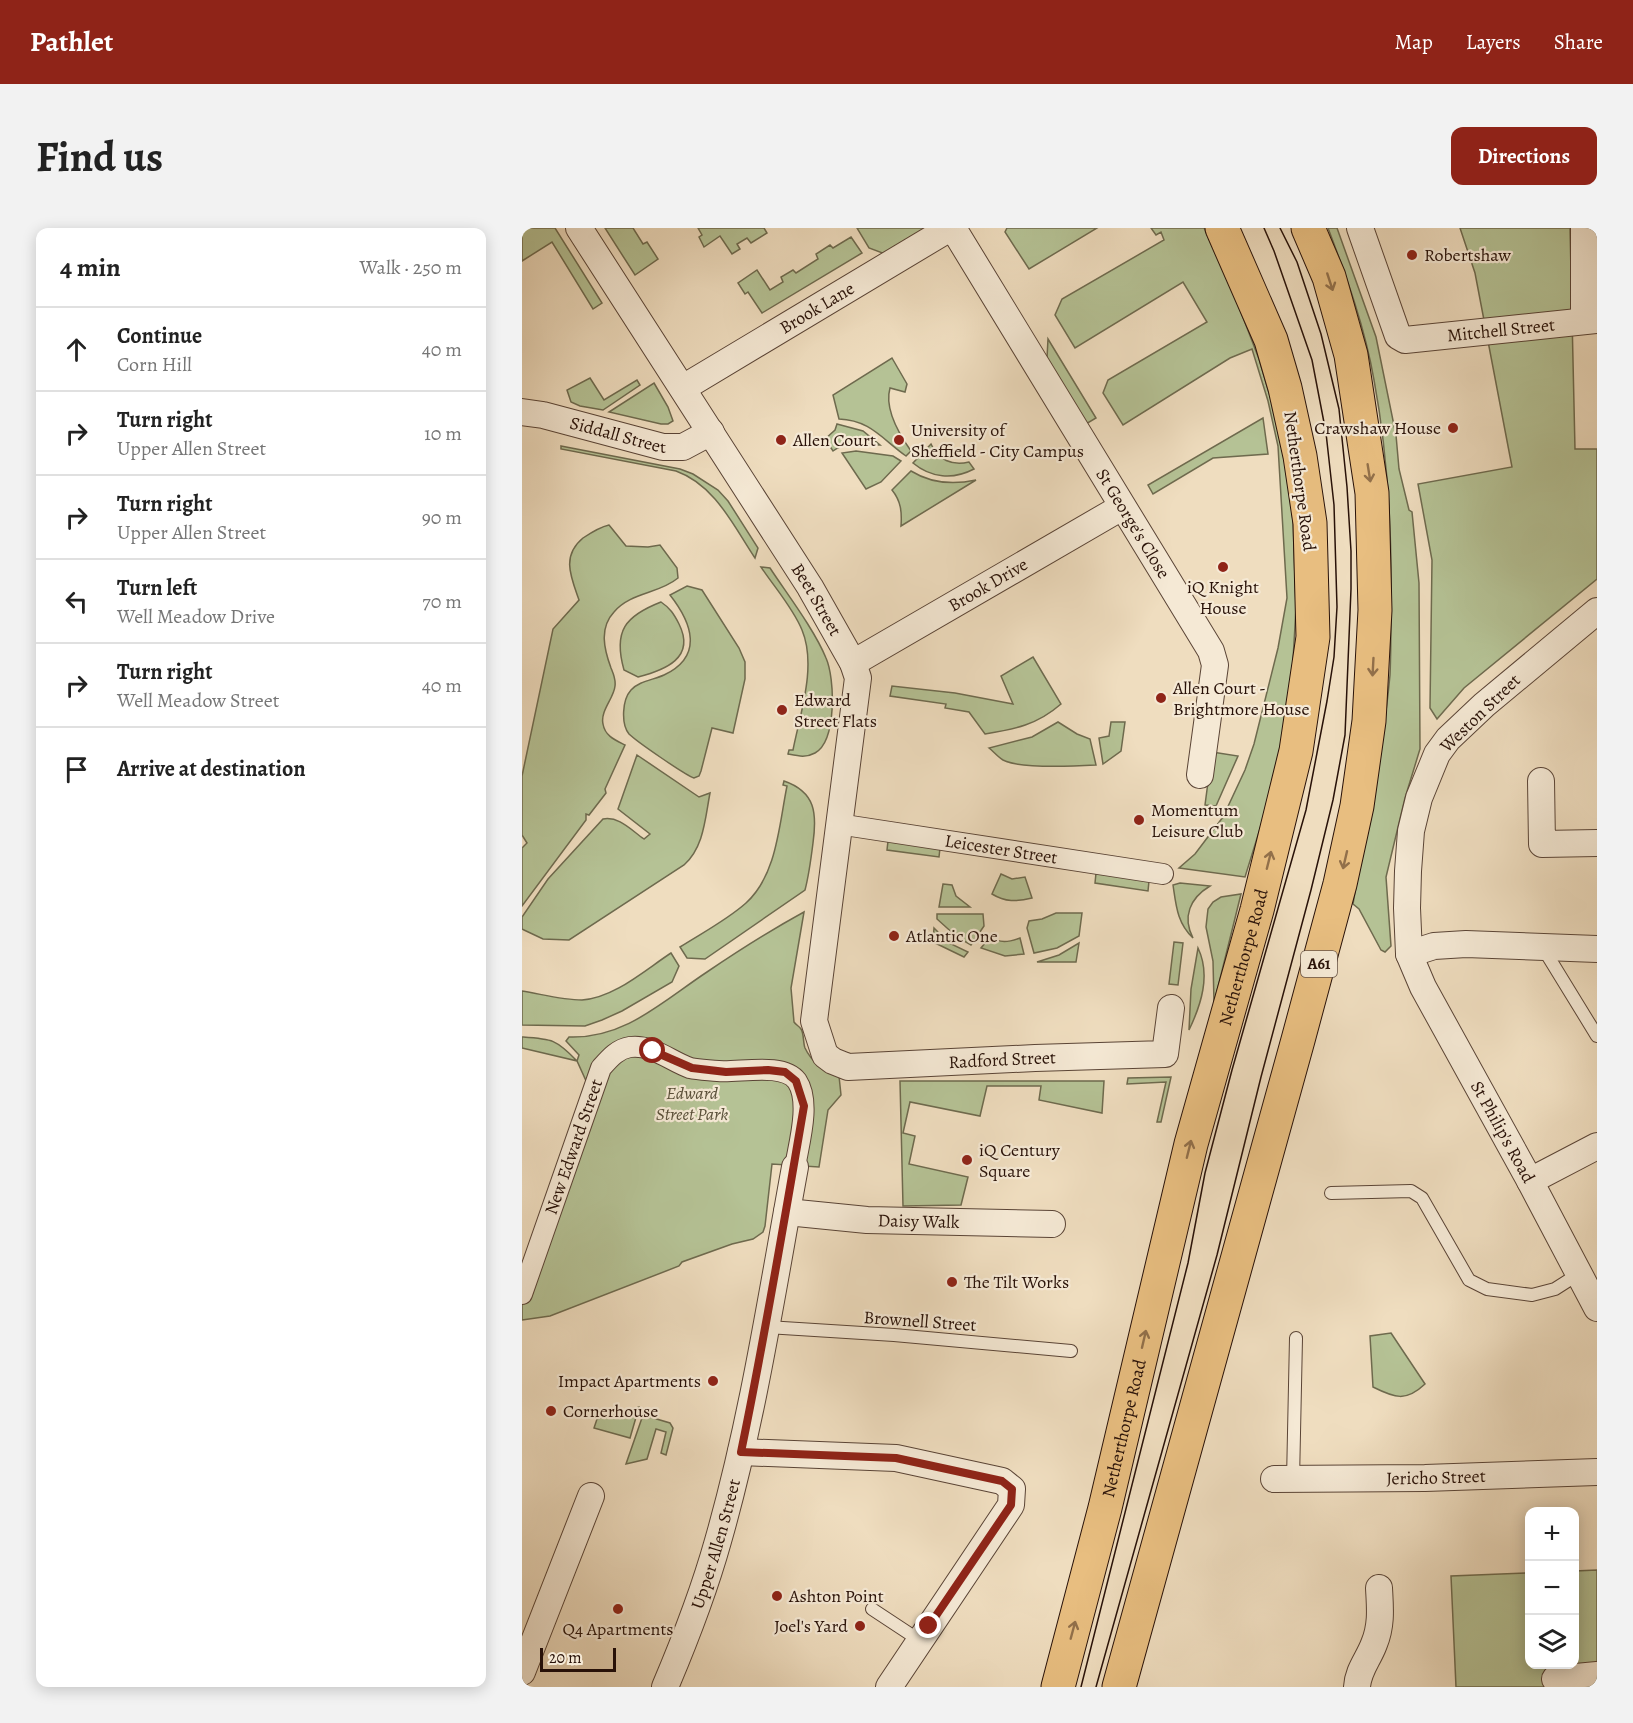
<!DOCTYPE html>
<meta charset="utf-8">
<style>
:root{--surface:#fff;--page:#f2f2f2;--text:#222;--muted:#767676;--line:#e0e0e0;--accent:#8f2418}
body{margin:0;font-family:Alegreya,serif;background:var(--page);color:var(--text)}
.controls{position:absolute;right:18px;bottom:18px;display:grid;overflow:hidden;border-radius:12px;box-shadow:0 3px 15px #0003}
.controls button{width:54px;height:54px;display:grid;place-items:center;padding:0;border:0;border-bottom:2px solid var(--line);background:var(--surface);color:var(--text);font:30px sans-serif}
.scale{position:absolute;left:18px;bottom:15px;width:76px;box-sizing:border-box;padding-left:6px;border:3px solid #281108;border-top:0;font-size:16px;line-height:21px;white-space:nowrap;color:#281108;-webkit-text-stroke:4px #f5e9d5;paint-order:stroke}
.stop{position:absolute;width:18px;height:18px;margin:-14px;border:4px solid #8f2418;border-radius:50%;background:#fff}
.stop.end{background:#8f2418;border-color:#fff;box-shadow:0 2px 6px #0008}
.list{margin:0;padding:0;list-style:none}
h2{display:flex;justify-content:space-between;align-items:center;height:78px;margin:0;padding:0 24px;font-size:26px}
h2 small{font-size:20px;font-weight:400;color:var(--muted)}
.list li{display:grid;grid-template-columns:39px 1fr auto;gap:18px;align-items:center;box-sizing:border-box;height:84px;padding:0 24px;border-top:2px solid var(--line)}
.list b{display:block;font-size:22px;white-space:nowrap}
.list p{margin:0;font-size:20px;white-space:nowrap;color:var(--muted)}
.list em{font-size:20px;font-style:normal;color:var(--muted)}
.icon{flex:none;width:33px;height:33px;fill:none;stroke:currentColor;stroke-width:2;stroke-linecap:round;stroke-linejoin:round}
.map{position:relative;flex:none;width:1075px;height:1459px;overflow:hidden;border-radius:12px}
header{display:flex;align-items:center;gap:36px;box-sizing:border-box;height:84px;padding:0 30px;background:var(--accent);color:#fff}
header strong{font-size:28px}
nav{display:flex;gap:33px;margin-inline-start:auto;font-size:21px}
.intro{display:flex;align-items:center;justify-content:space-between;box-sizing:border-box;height:144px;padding:0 36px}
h1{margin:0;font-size:42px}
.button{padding:15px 27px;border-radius:12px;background:var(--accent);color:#fff;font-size:21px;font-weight:700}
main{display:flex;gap:36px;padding:0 36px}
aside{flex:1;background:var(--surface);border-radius:12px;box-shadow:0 3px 15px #0003}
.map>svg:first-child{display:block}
.green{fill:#b5c295;stroke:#6e6a4e;stroke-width:1.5}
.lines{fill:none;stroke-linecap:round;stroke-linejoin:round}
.service-casing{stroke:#5a4436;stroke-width:14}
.pedestrian-casing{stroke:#5a4436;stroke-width:22}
.minor-casing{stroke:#5a4436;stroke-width:28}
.trunk-casing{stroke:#281108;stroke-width:35}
.service{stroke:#f5e9d5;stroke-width:12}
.pedestrian{stroke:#f5e9d5;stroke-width:20}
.minor{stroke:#f5e9d5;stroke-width:26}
.trunk{stroke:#e8be80;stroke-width:33}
.tram{stroke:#281108;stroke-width:1.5}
.oneway{stroke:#92704a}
.route{stroke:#8f2418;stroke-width:8}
.poi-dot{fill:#8f2418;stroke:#f5e9d5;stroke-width:2}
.labels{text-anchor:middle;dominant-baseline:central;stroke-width:4.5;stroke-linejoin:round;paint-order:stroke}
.shield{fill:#f5e9d5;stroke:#665246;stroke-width:1.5}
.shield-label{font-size:16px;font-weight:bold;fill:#281108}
.poi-label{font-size:18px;fill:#281108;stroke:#f5e9d5;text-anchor:start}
.street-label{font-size:18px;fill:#281108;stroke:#f5e9d5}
.park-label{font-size:18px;font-style:italic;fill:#594f39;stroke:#f5e9d5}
</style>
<header>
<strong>Pathlet</strong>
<nav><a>Map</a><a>Layers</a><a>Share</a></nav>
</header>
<div class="intro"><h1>Find us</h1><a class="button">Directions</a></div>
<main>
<aside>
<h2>4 min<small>Walk · 250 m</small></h2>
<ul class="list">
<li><svg class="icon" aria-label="ahead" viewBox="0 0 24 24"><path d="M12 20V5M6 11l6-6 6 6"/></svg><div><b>Continue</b><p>Corn Hill</p></div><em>40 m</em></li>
<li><svg class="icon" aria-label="right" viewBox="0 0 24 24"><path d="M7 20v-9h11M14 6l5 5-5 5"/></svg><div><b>Turn right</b><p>Upper Allen Street</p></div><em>10 m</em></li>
<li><svg class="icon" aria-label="right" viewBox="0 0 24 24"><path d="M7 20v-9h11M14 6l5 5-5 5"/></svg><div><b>Turn right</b><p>Upper Allen Street</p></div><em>90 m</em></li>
<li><svg class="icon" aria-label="left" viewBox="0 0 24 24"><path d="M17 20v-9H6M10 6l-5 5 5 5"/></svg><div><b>Turn left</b><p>Well Meadow Drive</p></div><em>70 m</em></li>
<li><svg class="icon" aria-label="right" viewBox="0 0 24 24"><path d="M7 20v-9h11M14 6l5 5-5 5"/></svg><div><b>Turn right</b><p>Well Meadow Street</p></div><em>40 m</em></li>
<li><svg class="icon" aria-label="arrive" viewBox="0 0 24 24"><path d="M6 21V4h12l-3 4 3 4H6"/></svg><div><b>Arrive at destination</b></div></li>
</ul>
</aside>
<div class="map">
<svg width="1075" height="1459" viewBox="0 0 1075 1459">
<rect width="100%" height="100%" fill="#efddbf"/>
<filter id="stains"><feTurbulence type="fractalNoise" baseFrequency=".00333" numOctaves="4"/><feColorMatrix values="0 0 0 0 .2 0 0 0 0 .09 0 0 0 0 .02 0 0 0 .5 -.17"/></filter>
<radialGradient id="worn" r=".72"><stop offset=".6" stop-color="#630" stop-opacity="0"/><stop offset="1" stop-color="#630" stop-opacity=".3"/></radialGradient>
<g class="green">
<polygon points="0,0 33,0 80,75 71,81 30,14 0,33"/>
<polygon points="83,0 111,0 121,16 125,14 136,31 113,47"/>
<polygon points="176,0 242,0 245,5 229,15 225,10 215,16 218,21 210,26 198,8 182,19 177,9 180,7"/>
<polygon points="335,0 402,0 402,1 363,26 347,20"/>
<polygon points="485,0 575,0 507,41 483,4"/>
<polygon points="629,0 682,0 710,61 737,131 752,182 766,249 771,293 774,380 769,467 750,562 723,649 657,640 673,626 701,589 723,542 732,516 756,420 765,370 756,218 746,173 730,121 708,130 601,197 581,165 586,152 685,94 661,54 553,120 533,87 540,71 642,12 639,4 634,7"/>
<path d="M806 0H815L854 109 874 207 877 241 887 282 890 284 897 355 898 521 883 570 864 649 869 718 863 724 859 722 837 681 831 676C844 600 861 524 868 447 869 425 869 402 869 379 870 303 866 227 852 152 843 100 825 50 806 0Z"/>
<polygon points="938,0 1048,0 1053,221 1075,221 1075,351 942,460 915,491 908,480 910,332 896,256 990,239 953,45"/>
<polygon points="329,9 340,25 240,85 226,64 223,66 216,55 235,42 248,62 261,54 259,49 271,42 274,45 296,31 294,26 308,17 311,20"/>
<polygon points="526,111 574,190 564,196 525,130"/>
<path d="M370 130 385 156 383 164 368 160C362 181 377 206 389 223L384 228C360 211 348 192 317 191L311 167Z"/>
<polygon points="68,150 82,172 115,152 118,157 81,182 58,178 49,174 45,162"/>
<polygon points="132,155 146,179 151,193 146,196 139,196 87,184"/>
<polygon points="741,190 746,226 691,230 631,266 626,257"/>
<path d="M315 196 341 203 358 217C343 217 324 213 311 223L303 211 313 202Z"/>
<path d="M409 216C416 232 430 238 447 234L452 241C431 252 409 250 391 235Z"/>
<path d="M39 218 158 241 171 246 196 262 206 273 236 320 233 330C211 297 193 257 154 243L39 221Z"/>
<polygon points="334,223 371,228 379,233 359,254 344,261 320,225"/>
<path d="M389 243C410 256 431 257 454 252L379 298C380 284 379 273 370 262Z"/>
<path d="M87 297 104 318 126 319 138 317 155 340 156 350C137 366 109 364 92 384 77 400 82 421 89 440 91 445 94 451 93 458 92 470 78 483 81 496 83 508 93 512 103 517L83 561 84 565 67 587 64 586V592L0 678V620L5 615 0 607V548L31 401 57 372C49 349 39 328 61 310 70 304 78 299 87 297Z"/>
<path d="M239 339 248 340C265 366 292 401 304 430 313 450 315 513 293 525 284 530 276 528 266 526L267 522H271C278 486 295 438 280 402 271 380 253 360 239 339Z"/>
<path d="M165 358 180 362 217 420 223 434V451L211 505 190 500 179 543 177 548 172 550C163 547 114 513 107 506 99 496 100 472 109 462 117 453 131 452 142 447 182 428 170 395 148 367Z"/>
<path d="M139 374C148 380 152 386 157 396 174 430 143 442 116 449L102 442C91 403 103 388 139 374Z"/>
<path d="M511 429 539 476C515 497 493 501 463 506L447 484 423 480 424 476 368 468 370 458 433 465 491 476 479 448Z"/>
<path d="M536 494 555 506 568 511 574 537C555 538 497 541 481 532 476 529 471 523 467 520L510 509Z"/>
<polygon points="589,494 603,494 599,523 581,536 577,510 587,508"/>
<polygon points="690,524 716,528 694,578 683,577"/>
<path d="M115 527 177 569 188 565C183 591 182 619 162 637L47 712 21 711 2 702 0 701V689L26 651 81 591C97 588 109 602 122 611L128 606 96 581Z"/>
<path d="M262 553C294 564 295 586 291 615 289 631 287 647 283 662L183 731 165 730 158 719C180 705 205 692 224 675 255 647 257 597 265 558L261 557Z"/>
<polygon points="366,613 418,620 417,629 365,622"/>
<polygon points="574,645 627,653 626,663 573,655"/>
<path d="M479 646 490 651 503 649 510 670C495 674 483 674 470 666Z"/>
<path d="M658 655 688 658C668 670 660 689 671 710 655 695 654 677 651 657Z"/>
<polygon points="421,656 430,657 434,668 448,679 417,679"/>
<polygon points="719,666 692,775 691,733 684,699 686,681 691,674 699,669"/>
<path d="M282 684 269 760 272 794C274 797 277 798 279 801 282 805 281 815 283 820 289 833 303 845 317 848L319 867 306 882 297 939 250 936 243 998 241 1004 231 1011 210 1016 160 1034 157 1038 28 1088 0 1092V1066L70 866 55 833 0 820V809C30 811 34 811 55 833L57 827 44 813 47 809C103 811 141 773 185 744 216 723 249 702 282 684Z"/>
<polygon points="534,685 560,685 557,708 535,720 512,725 505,700 507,693 520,691"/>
<polygon points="415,686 461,686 462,698 449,717 435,709 415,691"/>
<polygon points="412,700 427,715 446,724 442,729 411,714"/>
<path d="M469 708C477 716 487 714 498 710L502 726 483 728 459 720Z"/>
<polygon points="652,714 661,715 656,757 647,756"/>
<polygon points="557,715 554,734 515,734 537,727"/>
<path d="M676 720C689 747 679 777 667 802L669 761Z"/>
<path d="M149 725 157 738 150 754 100 783 80 792 63 798 0 797V763C19 766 40 772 60 772 92 770 123 742 149 725Z"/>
<polygon points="649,849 639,894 635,894 644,854 605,856 606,850"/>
<polygon points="378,853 582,853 580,885 517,872 519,858 465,858 458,888 388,874 381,905 393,908 387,936 446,949 439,977 381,978"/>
<path d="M869 1105 903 1156C884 1174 873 1170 851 1159L848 1108Z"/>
<polygon points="117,1179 108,1210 72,1200 75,1191"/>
<polygon points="121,1187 148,1195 151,1200 144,1227 139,1225 144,1204 134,1201 125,1231 104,1236"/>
<polygon points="1075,1342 1075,1459 934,1459 929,1348 1007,1345 1008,1436 1052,1436 1053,1343"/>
</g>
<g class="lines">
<defs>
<g id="service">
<polyline points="1021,720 1075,808"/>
<polyline points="809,965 889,963 900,970 947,1052 965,1061 1010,1067 1033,1061 1058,1045"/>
<polyline points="245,1099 372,1107 549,1123"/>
<polyline points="771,1252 774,1110"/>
<polyline points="350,1381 397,1412"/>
</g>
<g id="pedestrian">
<path id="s1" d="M316 596 641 646"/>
<path id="s2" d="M0 1066 79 840C87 831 95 821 108 819 130 816 148 833 168 840 177 842 187 842 196 843 217 845 261 834 275 853 289 874 277 915 273 939"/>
</g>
<g id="minor">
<path id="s3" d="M57 0 288 359 331 435 336 450 292 793 303 827 311 833 326 839 513 830 643 826 649 780"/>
<path id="s4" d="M431 0 689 423 693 437 678 547"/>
<path id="s5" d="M838 0 876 108 883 112 1075 92"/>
<polyline points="1062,0 1062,92"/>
<path id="s6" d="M161 160 428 0"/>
<path id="s7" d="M0 184 21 187 141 219H161L189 204"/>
<path id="s8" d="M1075 383 962 477 926 511 915 526 897 570 889 603 886 643 885 680 887 726 901 759 1008 953 1075 1080"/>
<path id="s9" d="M331 435 600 279"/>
<polyline points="1019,553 1020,616 1075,615"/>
<polyline points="887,726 912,718 944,716 1075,721"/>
<polyline points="1008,953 1075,918"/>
<path id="s10" d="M265 984 345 992 530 996"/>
<polyline points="219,1224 374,1230 480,1253 490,1261 489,1277 367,1459"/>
<path id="s11" d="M752 1251 903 1250 1075 1244"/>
<polyline points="0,1444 69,1268"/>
<polyline points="1033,1451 1075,1447"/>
<path id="s12" d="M143 1459C163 1412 182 1363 196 1313 231 1191 250 1064 273 939"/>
<path d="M835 1459C836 1442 846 1432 852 1416 860 1397 858 1379 857 1360"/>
</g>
<g id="trunk">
<path id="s13" d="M536 1459 583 1280 669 916 735 682 774 523 791 409 788 295 778 228 763 160 749 112 700 0"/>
<polyline points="597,1459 776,812 818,656 835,578 847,493 853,382 850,265 829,127 807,49 786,0"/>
</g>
</defs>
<use href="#service" class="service-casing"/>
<use href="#pedestrian" class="pedestrian-casing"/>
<use href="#minor" class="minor-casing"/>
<use href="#trunk" class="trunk-casing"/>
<use href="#service" class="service"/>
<use href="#pedestrian" class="pedestrian"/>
<use href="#minor" class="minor"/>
<use href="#trunk" class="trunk"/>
<g class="tram">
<polyline points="559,1459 666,1035 683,945 710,842 784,582 805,473 812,429 815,379 812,277 804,205 790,132 752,23 742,0"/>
<polyline points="574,1459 695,1027 739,849 789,662 811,572 823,507 829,361 829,323 825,259 817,181 799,106 775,34 758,0"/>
</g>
</g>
<defs><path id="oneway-shaft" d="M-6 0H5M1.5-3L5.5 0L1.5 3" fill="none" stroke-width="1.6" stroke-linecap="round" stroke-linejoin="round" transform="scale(1.5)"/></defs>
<g class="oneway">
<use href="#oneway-shaft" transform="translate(808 54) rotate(72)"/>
<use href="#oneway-shaft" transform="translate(847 245) rotate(81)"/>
<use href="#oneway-shaft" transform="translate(851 439) rotate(93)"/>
<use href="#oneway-shaft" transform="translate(747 632) rotate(-76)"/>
<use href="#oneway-shaft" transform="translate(823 632) rotate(103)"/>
<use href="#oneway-shaft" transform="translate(667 921) rotate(-76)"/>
<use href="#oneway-shaft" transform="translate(622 1111) rotate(-77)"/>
<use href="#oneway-shaft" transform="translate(551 1402) rotate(-75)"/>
</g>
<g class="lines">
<path class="route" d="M131 823 170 840 204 844 246 842 263 844 274 853 282 878C262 994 243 1109 219 1224L374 1230 480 1253 490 1261 489 1277 407 1398"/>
</g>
<g class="poi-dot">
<circle cx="890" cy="27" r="6"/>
<circle cx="931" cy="200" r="6"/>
<circle cx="259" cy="212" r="6"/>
<circle cx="377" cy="212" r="6"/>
<circle cx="701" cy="339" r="6"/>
<circle cx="639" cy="470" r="6"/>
<circle cx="260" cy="482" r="6"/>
<circle cx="617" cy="592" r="6"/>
<circle cx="372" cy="708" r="6"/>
<circle cx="445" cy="932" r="6"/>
<circle cx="430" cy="1054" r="6"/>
<circle cx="191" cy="1153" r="6"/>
<circle cx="29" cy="1183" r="6"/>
<circle cx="255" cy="1368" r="6"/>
<circle cx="96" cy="1381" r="6"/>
<circle cx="338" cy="1398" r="6"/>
</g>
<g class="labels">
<rect class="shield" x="779" y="723" width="36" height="26" rx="4.5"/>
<g class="shield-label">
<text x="797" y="736">A61</text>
</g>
<g class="poi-label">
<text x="902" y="27">Robertshaw</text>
<text x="919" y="200" text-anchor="end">Crawshaw House</text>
<text x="389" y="202">University of<tspan x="389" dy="21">Sheffield - City Campus</tspan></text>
<text x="271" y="212">Allen Court</text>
<text x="701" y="359" text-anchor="middle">iQ Knight<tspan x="701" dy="21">House</tspan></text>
<text x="651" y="460">Allen Court -<tspan x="651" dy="21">Brightmore House</tspan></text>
<text x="272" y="472">Edward<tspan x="272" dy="21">Street Flats</tspan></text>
<text x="629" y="582">Momentum<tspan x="629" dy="21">Leisure Club</tspan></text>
<text x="384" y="708">Atlantic One</text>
<text x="457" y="922">iQ Century<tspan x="457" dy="21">Square</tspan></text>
<text x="442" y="1054">The Tilt Works</text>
<text x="179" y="1153" text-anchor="end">Impact Apartments</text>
<text x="41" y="1183">Cornerhouse</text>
<text x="267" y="1368">Ashton Point</text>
<text x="326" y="1398" text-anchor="end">Joel's Yard</text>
<text x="96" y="1401" text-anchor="middle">Q4 Apartments</text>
</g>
<g class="street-label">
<text stroke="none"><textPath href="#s6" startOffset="156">Brook Lane</textPath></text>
<text stroke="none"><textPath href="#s5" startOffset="219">Mitchell Street</textPath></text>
<text stroke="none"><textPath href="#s7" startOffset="99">Siddall Street</textPath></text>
<text transform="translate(778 253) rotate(82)">Netherthorpe Road</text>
<text stroke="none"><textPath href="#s4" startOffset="346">St George's Close</textPath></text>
<text stroke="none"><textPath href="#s9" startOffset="156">Brook Drive</textPath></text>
<text stroke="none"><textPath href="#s3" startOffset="441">Beet Street</textPath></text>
<text transform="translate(958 485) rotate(-44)">Weston Street</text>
<text stroke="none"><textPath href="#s1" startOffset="165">Leicester Street</textPath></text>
<text stroke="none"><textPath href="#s13" startOffset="753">Netherthorpe Road</textPath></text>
<text stroke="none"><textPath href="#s3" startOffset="1092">Radford Street</textPath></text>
<text stroke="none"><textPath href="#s8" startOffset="621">St Philip's Road</textPath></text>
<text stroke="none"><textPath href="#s2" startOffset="156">New Edward Street</textPath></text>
<text stroke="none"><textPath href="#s10" startOffset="132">Daisy Walk</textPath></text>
<text transform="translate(398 1093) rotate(4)">Brownell Street</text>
<text stroke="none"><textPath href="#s13" startOffset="267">Netherthorpe Road</textPath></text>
<text stroke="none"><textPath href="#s11" startOffset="162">Jericho Street</textPath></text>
<text stroke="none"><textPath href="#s12" startOffset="152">Upper Allen Street</textPath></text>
</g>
<g class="park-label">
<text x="170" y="865">Edward<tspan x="170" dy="21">Street Park</tspan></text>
</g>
</g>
<rect width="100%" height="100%" filter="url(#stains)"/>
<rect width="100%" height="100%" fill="url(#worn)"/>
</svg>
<div class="controls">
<button>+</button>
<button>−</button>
<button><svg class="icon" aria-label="layers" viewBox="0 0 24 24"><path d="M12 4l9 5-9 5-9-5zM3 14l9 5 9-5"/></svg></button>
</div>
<div class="scale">20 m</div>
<div class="stop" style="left:131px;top:823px"></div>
<div class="stop end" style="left:407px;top:1398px"></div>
</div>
</main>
